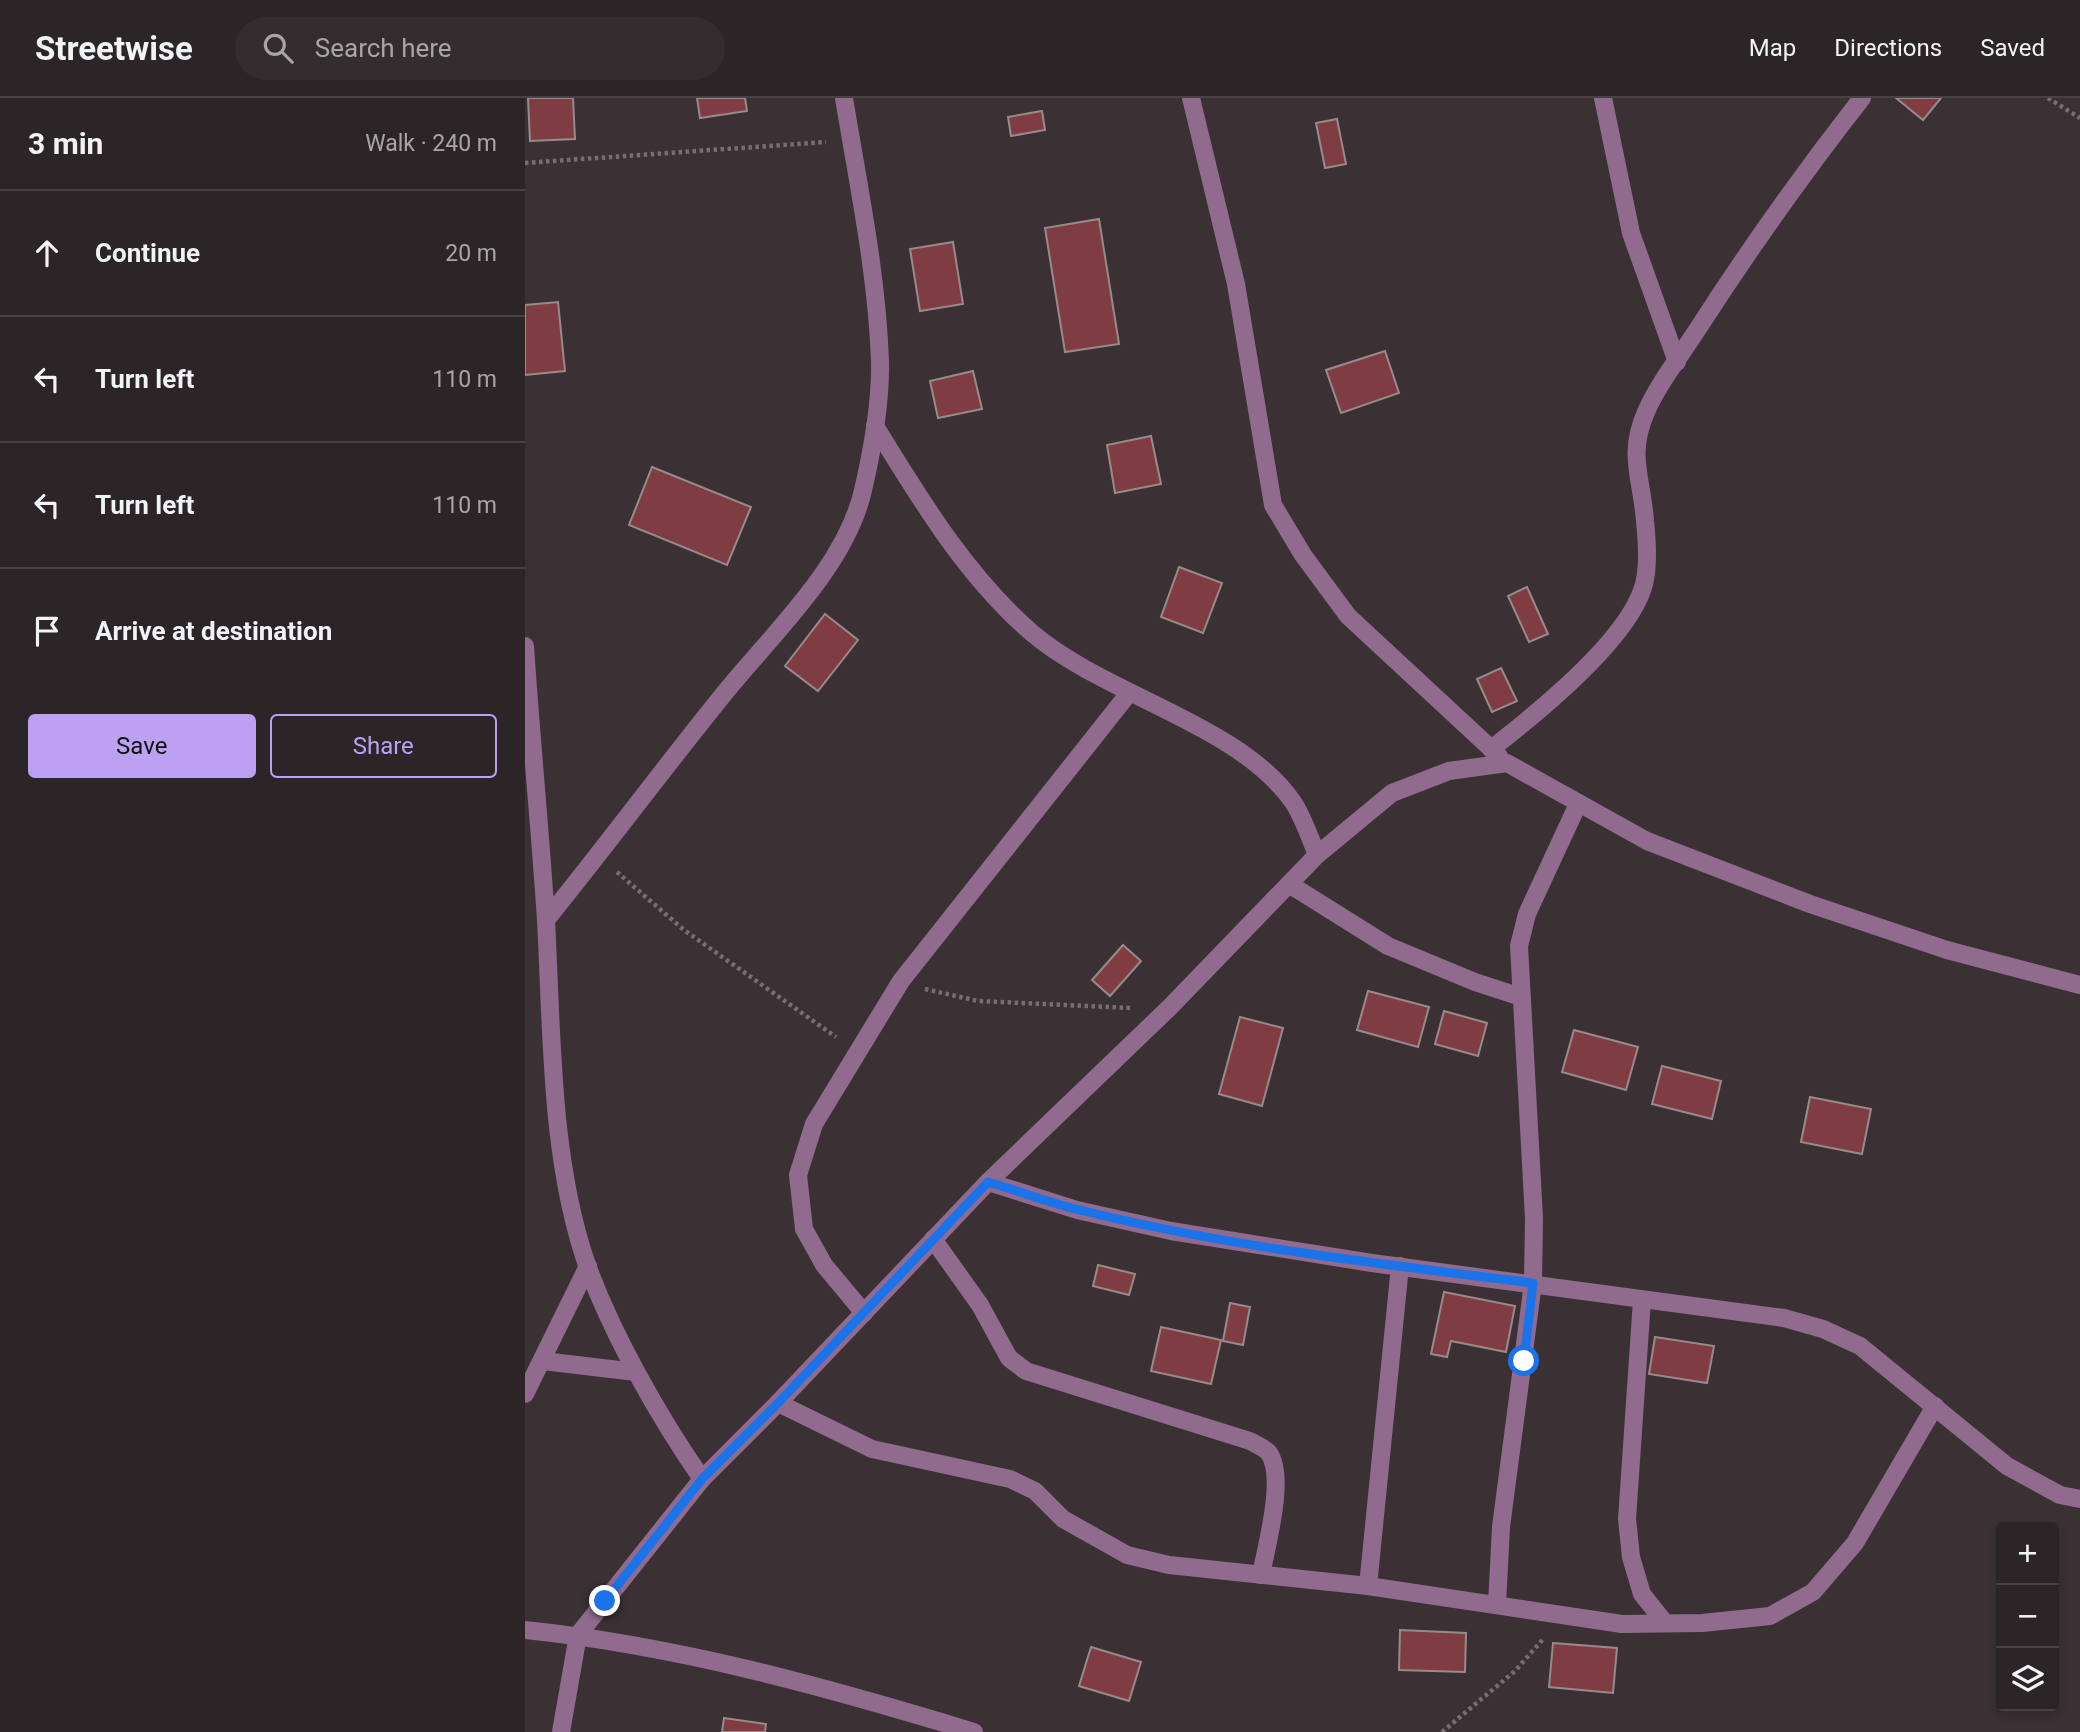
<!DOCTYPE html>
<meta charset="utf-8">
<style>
:root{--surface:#2c2528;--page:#342d30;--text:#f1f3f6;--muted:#a6a5a8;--line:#484245;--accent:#bca0f2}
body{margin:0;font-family:Roboto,sans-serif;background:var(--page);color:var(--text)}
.controls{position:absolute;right:21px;bottom:21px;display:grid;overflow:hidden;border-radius:7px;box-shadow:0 4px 10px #0003}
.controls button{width:63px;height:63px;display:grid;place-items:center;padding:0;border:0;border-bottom:2px solid var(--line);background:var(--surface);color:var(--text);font:35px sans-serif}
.stop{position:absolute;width:21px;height:21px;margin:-16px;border:5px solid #1a73e8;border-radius:50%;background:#fff}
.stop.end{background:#1a73e8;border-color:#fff;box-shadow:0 2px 7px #0008}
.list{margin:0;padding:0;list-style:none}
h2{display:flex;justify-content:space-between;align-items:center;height:91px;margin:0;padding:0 28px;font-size:30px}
h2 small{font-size:23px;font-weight:400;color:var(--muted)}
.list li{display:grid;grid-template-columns:46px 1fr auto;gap:21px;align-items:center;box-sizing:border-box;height:126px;padding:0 28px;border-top:2px solid var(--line)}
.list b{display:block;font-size:26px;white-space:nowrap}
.list em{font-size:23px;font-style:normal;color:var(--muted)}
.actions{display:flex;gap:14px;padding:21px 28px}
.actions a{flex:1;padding:16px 0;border:2px solid var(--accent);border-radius:7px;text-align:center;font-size:24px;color:var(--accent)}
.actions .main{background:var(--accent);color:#111}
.icon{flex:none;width:38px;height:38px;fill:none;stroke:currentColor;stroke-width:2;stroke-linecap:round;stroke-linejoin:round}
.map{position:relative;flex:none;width:1555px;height:1634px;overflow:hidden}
header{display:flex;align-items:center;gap:42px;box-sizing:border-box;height:98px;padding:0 35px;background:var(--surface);border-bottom:2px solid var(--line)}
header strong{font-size:33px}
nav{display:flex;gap:38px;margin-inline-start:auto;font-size:24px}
.search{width:490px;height:63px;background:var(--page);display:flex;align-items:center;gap:18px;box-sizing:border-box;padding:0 24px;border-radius:38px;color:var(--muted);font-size:26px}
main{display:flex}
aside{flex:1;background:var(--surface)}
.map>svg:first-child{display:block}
.building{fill:#7f3d43;stroke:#988a8b;stroke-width:2}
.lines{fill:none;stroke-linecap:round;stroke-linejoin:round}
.path{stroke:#776e72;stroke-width:4.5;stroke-dasharray:3.5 3.5;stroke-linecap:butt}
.minor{stroke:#906b8e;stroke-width:18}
.route{stroke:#1a73e8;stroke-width:9}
</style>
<header>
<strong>Streetwise</strong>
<div class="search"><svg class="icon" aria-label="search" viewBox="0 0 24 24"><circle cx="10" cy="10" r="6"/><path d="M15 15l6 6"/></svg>Search here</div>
<nav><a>Map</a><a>Directions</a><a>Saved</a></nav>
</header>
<main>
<aside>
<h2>3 min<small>Walk · 240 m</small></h2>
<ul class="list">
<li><svg class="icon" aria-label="ahead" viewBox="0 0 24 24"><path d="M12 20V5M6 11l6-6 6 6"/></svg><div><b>Continue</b></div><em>20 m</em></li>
<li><svg class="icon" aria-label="left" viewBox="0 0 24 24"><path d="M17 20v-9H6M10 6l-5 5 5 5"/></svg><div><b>Turn left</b></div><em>110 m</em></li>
<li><svg class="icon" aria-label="left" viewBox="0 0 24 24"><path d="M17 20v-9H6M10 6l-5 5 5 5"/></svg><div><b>Turn left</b></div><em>110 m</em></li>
<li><svg class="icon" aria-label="arrive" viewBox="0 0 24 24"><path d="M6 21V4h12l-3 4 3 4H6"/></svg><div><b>Arrive at destination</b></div></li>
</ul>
<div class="actions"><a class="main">Save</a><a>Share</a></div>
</aside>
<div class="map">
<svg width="1555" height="1634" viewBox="0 0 1555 1634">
<rect width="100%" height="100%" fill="#3b3135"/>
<g class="building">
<polygon points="3,0 48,0 50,41 5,43"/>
<polygon points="172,0 220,0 222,13 175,20"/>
<polygon points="1371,0 1416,0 1398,22"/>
<polygon points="517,13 520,32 486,38 483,19"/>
<polygon points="812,21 821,66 800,70 791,25"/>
<polygon points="574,121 594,246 540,254 520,130"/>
<polygon points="428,144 438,206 395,213 385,151"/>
<polygon points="33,204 40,273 0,277 0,207"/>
<polygon points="860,253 874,295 816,315 801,272"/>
<polygon points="448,273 457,311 413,320 405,283"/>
<polygon points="626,338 636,386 590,395 582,347"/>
<polygon points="127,369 226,409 202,467 104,427"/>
<polygon points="654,469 697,485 678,535 636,519"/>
<polygon points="1002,489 1023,536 1004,544 983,498"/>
<polygon points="300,516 333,542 293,593 260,568"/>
<polygon points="976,570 992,603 967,614 952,581"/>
<polygon points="598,847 616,863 585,898 567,882"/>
<polygon points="843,893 904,909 893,949 832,932"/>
<polygon points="919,913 962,925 953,958 910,946"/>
<polygon points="715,919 758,930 737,1008 694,996"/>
<polygon points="1049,932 1113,949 1101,992 1037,974"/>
<polygon points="1137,968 1196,983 1187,1021 1127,1006"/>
<polygon points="1285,999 1346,1011 1337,1056 1276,1044"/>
<polygon points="573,1167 610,1176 604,1197 568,1188"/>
<polygon points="919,1194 990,1208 981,1254 926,1243 922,1259 906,1256"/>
<polygon points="705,1205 725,1209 718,1247 698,1243"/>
<polygon points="636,1229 696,1242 686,1286 626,1273"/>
<polygon points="1130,1239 1189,1248 1182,1285 1124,1276"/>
<polygon points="875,1532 941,1535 940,1574 874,1572"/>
<polygon points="1028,1545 1092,1550 1088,1595 1024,1589"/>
<polygon points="566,1549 616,1564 604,1603 554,1588"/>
<polygon points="199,1620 241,1626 240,1634 197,1634"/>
</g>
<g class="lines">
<g class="path">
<polyline points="1523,0 1555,20"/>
<polyline points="0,65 301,44"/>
<polyline points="92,774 159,832 311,939"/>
<polyline points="400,891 453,903 606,910"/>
<polyline points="917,1634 990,1573 1019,1540"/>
</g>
<g class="minor">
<polyline points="666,0 711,186 748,407 778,457 823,518 974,658"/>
<polyline points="1078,0 1106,135 1152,264"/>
<path d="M350 328C395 401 441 478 507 535 581 598 714 626 768 704 778 719 785 740 792 757"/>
<path d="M0 548C6 639 15 730 21 822 27 933 25 1061 62 1167 88 1238 134 1319 177 1381"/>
<path d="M966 651C1010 617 1105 541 1119 486 1124 467 1122 442 1120 423 1117 380 1102 357 1121 314 1134 284 1157 256 1174 229 1225 150 1279 74 1337 0"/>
<polyline points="764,786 863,848 950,884 996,899"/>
<path d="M21 822C81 748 138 671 198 597 247 536 323 467 339 388 348 348 356 304 355 263 352 175 333 86 319 0"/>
<polyline points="463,1084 552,1112 646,1133 847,1165 1259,1220 1298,1231 1335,1248 1482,1368 1535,1397 1555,1401"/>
<path d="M408 1141 455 1207 484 1260 501 1273 725 1343C730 1346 740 1350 744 1355 761 1380 741 1449 736 1477"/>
<polyline points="1117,1202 1102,1421 1106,1459 1117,1496 1140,1525"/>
<polyline points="339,1215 299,1167 279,1131 273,1077 289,1026 376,883 604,595"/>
<polyline points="18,1263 111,1274"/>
<polyline points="0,1296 63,1168"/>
<polyline points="253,1305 347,1351 485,1381 510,1393 538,1421 602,1457 644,1467 843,1488 1097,1526 1177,1525 1245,1518 1288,1494 1330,1445 1410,1308"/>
<polyline points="843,1488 875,1168"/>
<polyline points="972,1507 976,1429 1008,1185 1009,1120 994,848 1002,816 1053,706"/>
<path d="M0 1532C154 1548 301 1589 449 1634"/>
<polyline points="36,1634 53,1537 177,1381 253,1305 463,1084 645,909 792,757 867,695 924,673 982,665 1122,743 1285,806 1422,852 1555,887"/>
</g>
</g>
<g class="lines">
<path class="route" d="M80 1503 177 1381 253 1305 463 1084C494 1093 524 1105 555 1112 703 1149 856 1166 1008 1185L999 1263"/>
</g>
</svg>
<div class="controls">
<button>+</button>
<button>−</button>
<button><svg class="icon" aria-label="layers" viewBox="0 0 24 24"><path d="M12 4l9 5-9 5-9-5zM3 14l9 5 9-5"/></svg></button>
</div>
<div class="stop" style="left:999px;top:1263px"></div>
<div class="stop end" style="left:80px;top:1503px"></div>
</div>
</main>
